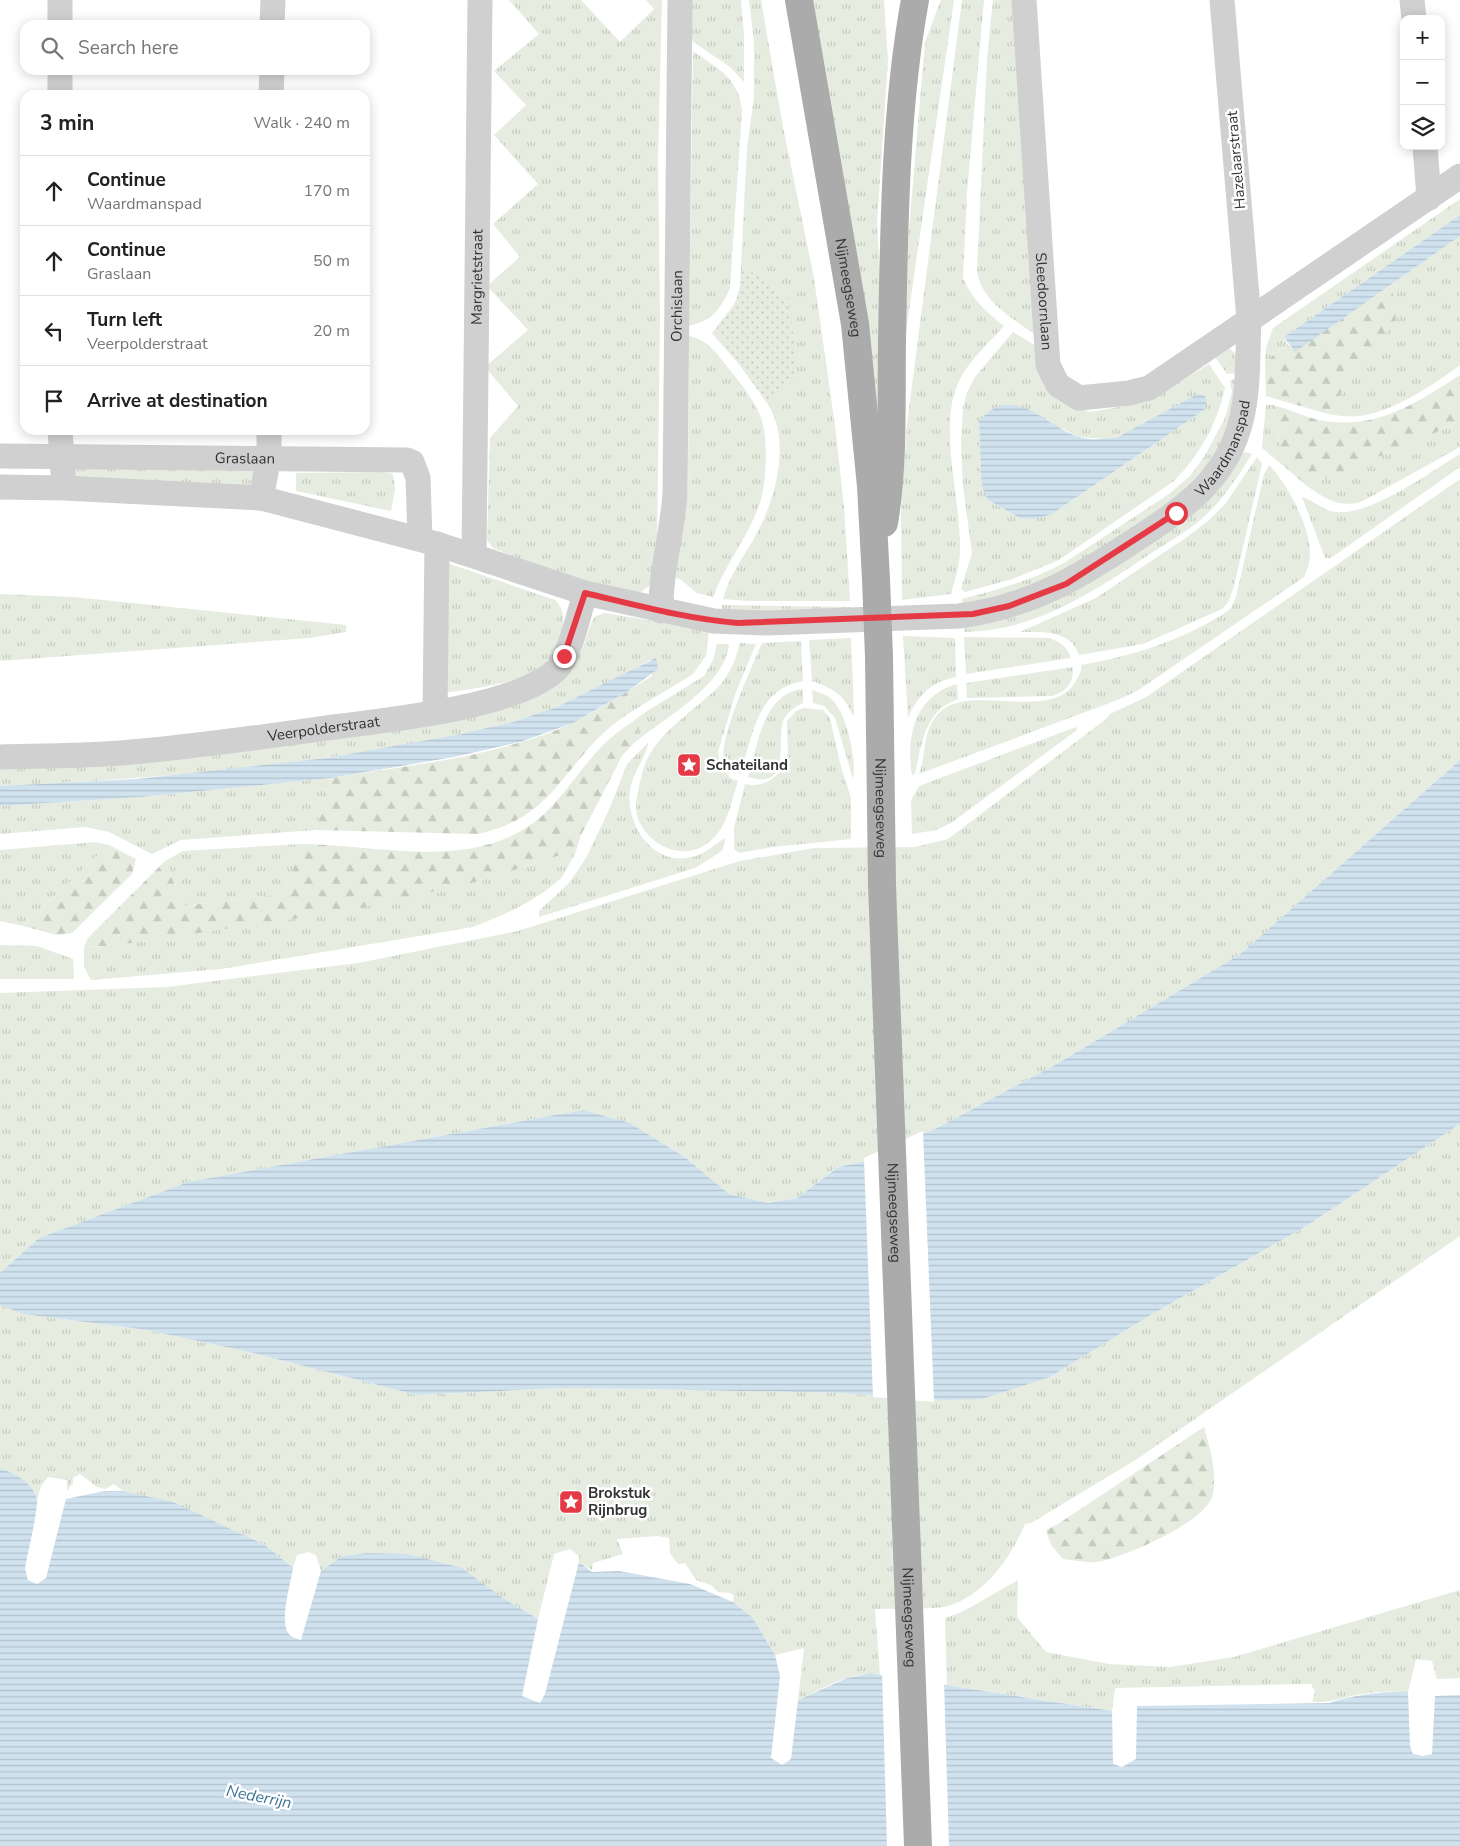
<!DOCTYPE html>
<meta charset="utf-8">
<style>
:root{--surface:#fff;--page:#f2f2f2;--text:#222;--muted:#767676;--line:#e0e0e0}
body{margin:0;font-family:"Nunito Sans",sans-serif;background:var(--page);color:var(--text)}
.controls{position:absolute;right:15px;top:15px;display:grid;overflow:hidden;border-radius:10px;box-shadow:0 2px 12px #0003}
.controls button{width:45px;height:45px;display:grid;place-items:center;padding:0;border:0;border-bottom:1px solid var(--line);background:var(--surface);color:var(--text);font:25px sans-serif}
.stop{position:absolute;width:15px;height:15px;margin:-11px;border:4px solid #e63946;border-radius:50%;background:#fff}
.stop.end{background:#e63946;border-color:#fff;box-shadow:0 1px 5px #0008}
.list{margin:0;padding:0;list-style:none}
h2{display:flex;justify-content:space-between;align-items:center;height:65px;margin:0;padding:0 20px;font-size:21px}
h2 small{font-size:16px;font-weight:400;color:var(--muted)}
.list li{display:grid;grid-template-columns:32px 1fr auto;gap:15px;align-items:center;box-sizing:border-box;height:70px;padding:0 20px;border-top:1px solid var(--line)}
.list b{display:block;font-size:19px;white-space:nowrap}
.list p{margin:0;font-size:16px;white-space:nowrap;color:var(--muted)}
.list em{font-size:16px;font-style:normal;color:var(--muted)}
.icon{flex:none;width:28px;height:28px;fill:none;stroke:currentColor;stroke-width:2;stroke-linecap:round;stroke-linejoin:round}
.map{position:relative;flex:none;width:1460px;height:1846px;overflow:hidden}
.search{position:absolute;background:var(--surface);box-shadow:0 2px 12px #0003;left:20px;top:20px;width:350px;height:55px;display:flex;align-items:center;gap:12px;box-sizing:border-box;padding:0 18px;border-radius:15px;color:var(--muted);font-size:19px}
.panel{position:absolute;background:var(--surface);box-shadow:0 2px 12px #0003;left:20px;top:90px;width:350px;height:345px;border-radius:15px}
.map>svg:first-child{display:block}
.grass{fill:url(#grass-tufts);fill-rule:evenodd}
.forest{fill:url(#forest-firs)}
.park{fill:url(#park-dots)}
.water{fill:url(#water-rules)}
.pier{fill:#fff}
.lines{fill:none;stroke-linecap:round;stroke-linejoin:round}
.minor{stroke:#d0d0d0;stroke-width:25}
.major{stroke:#ababab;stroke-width:28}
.major-bridge{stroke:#ababab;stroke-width:28}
.route{stroke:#e63946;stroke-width:6}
.labels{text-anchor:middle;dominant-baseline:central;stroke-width:5;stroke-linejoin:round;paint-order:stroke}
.street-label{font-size:15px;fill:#333;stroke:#fff}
.poi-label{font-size:15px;font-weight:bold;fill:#333;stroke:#fff;text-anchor:start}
.water-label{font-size:16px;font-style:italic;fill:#3f7597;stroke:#fff}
</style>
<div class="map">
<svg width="1460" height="1846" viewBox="0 0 1460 1846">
<defs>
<pattern id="grass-tufts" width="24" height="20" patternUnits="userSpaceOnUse" patternTransform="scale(1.25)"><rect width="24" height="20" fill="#e6ecdf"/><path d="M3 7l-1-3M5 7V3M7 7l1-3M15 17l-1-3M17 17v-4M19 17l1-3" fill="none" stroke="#c6cbc0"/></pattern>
<pattern id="forest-firs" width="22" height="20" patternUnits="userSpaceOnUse" patternTransform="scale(1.25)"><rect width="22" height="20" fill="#e6ecdf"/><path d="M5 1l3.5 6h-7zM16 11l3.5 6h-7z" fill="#c6cbc0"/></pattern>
<pattern id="park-dots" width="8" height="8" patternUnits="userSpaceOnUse" patternTransform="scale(1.25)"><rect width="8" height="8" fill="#e6ecdf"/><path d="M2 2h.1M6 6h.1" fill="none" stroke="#c6cbc0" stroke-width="1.8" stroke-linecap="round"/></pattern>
<pattern id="water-rules" width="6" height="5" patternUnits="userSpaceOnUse" patternTransform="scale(1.25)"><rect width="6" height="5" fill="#cfe2ee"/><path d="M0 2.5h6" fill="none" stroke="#b2c2cd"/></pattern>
</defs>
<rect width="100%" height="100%" fill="#fff"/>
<g class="grass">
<polygon points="509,0 581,0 620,42 654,9 646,0 662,0 658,158 660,317 657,547 650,585 640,593 624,593 531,563 493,548 487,540 490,438 518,406 485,367 528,330 487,286 520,257 493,224 538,184 494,135 526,105 494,71 539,34"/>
<polygon points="692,0 741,0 744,35 744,82 730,67 692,41"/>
<path d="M749 0H761L783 127 814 278 836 433 844 507 850 601H750L723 599C730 573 746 554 758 531 775 499 789 447 772 412 758 383 732 357 712 333L736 302 740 286 747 148 754 97V41Z"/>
<polygon points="811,0 884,0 888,60 877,224 884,344 884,482"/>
<polygon points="941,0 954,0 902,359 897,370 925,42"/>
<path d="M962 0H984L967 193 963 278C972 299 986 312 1004 326 988 344 966 363 957 386 939 428 961 503 960 549 960 565 955 579 951 594L902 600 901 507 907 424Z"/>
<path d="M993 0H1012L1037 336C1013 318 982 303 977 271L987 58Z"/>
<path d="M693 51C718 69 738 77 742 110L730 288C720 310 713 320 689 326Z"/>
<polygon points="1460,199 1460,215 1284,337 1288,345 1265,361 1266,348 1273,328"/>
<path d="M1460 236V365C1434 385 1392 412 1360 416 1349 417 1339 416 1328 414L1357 368 1392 292 1390 285Z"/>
<path d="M1013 332 1042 350 1065 403 1090 412 1147 402 1209 364 1225 388C1217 423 1200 455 1174 481L1059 560 1012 579 965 592 961 589 972 553 963 487 961 444 963 408 967 393 975 377ZM1204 410 1052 514 1020 518 988 500 981 477 979 421 1063 429 1079 437 1106 439 1118 437 1135 429Z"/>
<path d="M689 336C710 340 720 358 733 374 743 386 754 401 760 415 769 438 767 483 759 506 747 538 725 565 713 597L697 593 680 579 672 577 681 496 688 490Z"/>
<polygon points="1228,347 1237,355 1238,373 1227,374 1213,354"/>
<path d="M1238 379V391L1221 449 1190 491 1065 575 963 607 962 599C997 590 1032 580 1064 563L1169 494 1190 476 1204 457 1225 418 1232 392 1230 380Z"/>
<polygon points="1266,405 1272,405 1286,468 1262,448"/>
<path d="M1460 420V447L1363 501C1340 509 1326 499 1307 486L1427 437Z"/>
<path d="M1244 452 1252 454C1239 475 1226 495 1209 512 1192 529 1170 541 1150 554 1091 593 1038 630 964 632V625L1019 613Z"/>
<path d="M1460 454V467L1331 558H1325L1302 497C1314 500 1323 511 1336 512 1371 516 1430 472 1460 454Z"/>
<path d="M1257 457 1262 464 1234 586 1229 601 1222 609 1143 644 1079 655C1071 629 1042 632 1020 632L1096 598 1187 537 1208 521 1226 503Z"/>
<polygon points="74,462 249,467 256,473 253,485 248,487 82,482 72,472"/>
<path d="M1269 465C1287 483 1311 528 1310 554 1310 562 1307 570 1304 577L1137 691 1115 701 919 774C927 754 922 730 939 713 969 682 1051 723 1075 682 1079 676 1082 672 1081 665 1133 656 1180 641 1225 613L1231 608 1236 597 1264 474Z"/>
<polygon points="382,472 393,474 395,489 391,511 296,491 296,473"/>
<polygon points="1460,479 1460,760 1239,955 1055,1065 937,1128 862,1162 837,1167 797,1198 768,1203 729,1194 686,1158 630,1123 583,1110 188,1182 39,1238 0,1273 0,993 167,987 358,963 518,931 740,861 814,848 915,847 948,839 1106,719 1110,714 1146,697"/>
<path d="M447 563 555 600C565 610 564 618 562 632 560 640 557 650 552 657 536 683 472 688 444 693Z"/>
<polygon points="0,594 74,597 346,625 346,632 309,638 0,661"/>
<polygon points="722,605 850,607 850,612 722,613"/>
<path d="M605 613 709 630 706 656 693 674 626 715 628 691 652 676 650 660C619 677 588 696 555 708 498 729 436 740 376 750 251 771 126 780 0 786V767L304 743 572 666 582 650 592 621 596 616Z"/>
<path d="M903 636 955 638 956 677C931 682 918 695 908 718Z"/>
<path d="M964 637 1049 638C1060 642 1067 646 1071 658L966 674Z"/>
<path d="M851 638 854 712 853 716C845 695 832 688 812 681L809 640Z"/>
<path d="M801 641 803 681C756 689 753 736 740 774 733 771 726 767 724 758 719 739 753 664 762 643Z"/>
<path d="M740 643 756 644 736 692 718 752 720 763 730 778 738 781C732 798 729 820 717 834 694 864 652 852 638 819 633 807 639 787 642 774 651 734 695 712 721 684 731 672 736 658 740 643Z"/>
<path d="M717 644H729C726 685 663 719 634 743L644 713 704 676 713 660Z"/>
<path d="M1073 667C1074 682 1067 691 1053 696L967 698 966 683Z"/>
<path d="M957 684 958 699C924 711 922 743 915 774L912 775C906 737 914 696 957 684Z"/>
<path d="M803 689V703C795 707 787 712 783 721 776 741 793 791 748 777 757 747 763 693 803 689Z"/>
<path d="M812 690C821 693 829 695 835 703 847 717 857 762 853 779L835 718 824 706 813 703Z"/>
<path d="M804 708 823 710 830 718 841 767 851 798V839L773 847 739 853 734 849V828L745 784C762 788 780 778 786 761 790 749 786 734 787 721L796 711Z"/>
<polygon points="1076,727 1077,730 951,823 936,830 912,834 911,800 919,786"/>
<path d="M648 743C647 755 633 773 630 789 625 827 655 869 696 856 708 852 716 843 726 838L722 851 695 868 539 917V911L569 883 586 858 609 810 627 764Z"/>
<polygon points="331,778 315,830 181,840 152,854 109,832 85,827 0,834 0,806 141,797"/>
<polygon points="96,842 109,845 23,926 0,921 0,850"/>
<polygon points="303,844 283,894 183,906 165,861 183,851"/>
<path d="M564 854H575C570 862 566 871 561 878 537 901 503 915 473 927L221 969 91 980 84 966V947L111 946 480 881Z"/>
<polygon points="0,945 37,946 73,959 74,979 0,979"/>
<path d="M1460 1124V1236L1137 1459 1031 1523 1025 1524C1010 1558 986 1594 948 1606 934 1610 892 1608 875 1609L880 1674C852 1670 822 1689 798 1700L804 1648 775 1655 753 1618 733 1602 734 1596 731 1593 718 1592 711 1585 696 1580 685 1563 678 1564 670 1553 669 1538 657 1536 617 1539 623 1554 593 1563 592 1570 579 1562V1556L570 1549 554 1554 538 1619 503 1598 407 1554 367 1553 342 1556 321 1571 316 1555 308 1552 297 1555 293 1568 265 1545 173 1503 123 1491 114 1484 105 1489 97 1487 80 1474 73 1478V1483L67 1491V1480L48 1477 41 1486 37 1500C29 1485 17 1472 0 1469V1305L23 1314 147 1330 249 1352 417 1395 561 1388 646 1389 842 1393 941 1400 1050 1377 1149 1316 1308 1225Z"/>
<path d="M1018 1580 1017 1617 1046 1652 1109 1664 1170 1667 1234 1657 1460 1590V1678L1437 1679 1432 1661 1416 1659 1408 1692C1391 1691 1374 1691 1357 1695 1341 1698 1329 1703 1312 1702L1315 1692 1311 1684 1115 1688 1112 1711 947 1685 945 1618 964 1611Z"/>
</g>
<g class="forest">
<polygon points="1390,285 1394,298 1396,321 1357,368 1328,414 1266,396 1265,361 1288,345 1295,351"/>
<path d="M1460 375V420L1427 437 1307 486 1286 468 1272 405C1288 408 1303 417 1319 420 1375 431 1415 404 1460 375Z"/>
<path d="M628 691 626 715C612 725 599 736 588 749 551 792 538 820 478 834L315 830 331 778C405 766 484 758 554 731 580 721 604 705 628 691Z"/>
<path d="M644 713 634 743 621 757 616 768 581 835 575 854H564L480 881 347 911 111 946 84 947 88 938 165 861 183 906 283 894 303 844C383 845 480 874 545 813 566 793 582 767 602 746 615 733 630 724 644 713Z"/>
<polygon points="109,845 136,859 132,874 72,933 57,935 23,926"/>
<path d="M1204 1427C1210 1448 1217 1471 1213 1494 1209 1521 1123 1558 1097 1562 1086 1563 1074 1560 1063 1559L1051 1545 1046 1530 1058 1524Z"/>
</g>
<path class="park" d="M742 265 789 299 798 376 767 403 715 331C736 304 740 300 742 265Z"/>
<g class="water">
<polygon points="1460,215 1460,236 1295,352 1284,337"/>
<path d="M1198 394 1204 395 1207 400 1204 410 1052 514 1035 519 1020 518 988 500 983 489 981 477 979 421C1013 381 1045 426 1079 437 1092 441 1106 439 1118 437Z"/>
<polygon points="656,658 658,669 628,691 573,723 520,742 454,757 331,778 141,797 0,806 0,786 137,779 327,758 462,734 516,721 557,707"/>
<polygon points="1460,760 1460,1124 1308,1225 1149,1316 1050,1377 982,1399 941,1400 842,1393 646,1389 561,1388 417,1395 249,1352 147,1330 23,1314 0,1305 0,1273 39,1238 188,1182 583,1110 630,1123 686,1158 729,1194 768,1203 797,1198 838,1167 862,1162 937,1128 1055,1065 1239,955"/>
<path d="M0 1469C13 1471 35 1485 37 1500 38 1511 27 1556 25 1569L28 1580 37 1584 46 1578 66 1499 104 1491H123L173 1502 265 1545 293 1568C291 1583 278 1624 290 1635 293 1638 298 1639 301 1640L321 1571 342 1556 367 1553 407 1554 462 1568 503 1598 538 1619 522 1696 540 1703 545 1694 579 1562 592 1572 619 1571 690 1584 733 1602 753 1618 775 1655 780 1676 771 1758 782 1765 791 1759 798 1700 847 1678 870 1673 1112 1711 1113 1764 1122 1767 1136 1759 1137 1706 1329 1703C1356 1695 1380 1691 1408 1692L1410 1746 1413 1754 1423 1756 1432 1754 1435 1696 1460 1695V1846H0Z"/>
</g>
<g class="pier">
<polygon points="923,1131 934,1402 873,1397 864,1158"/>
<polygon points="882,1672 944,1682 949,1846 887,1846"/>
</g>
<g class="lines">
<g class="minor">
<path id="s1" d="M1024 0 1048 365 1058 385 1079 398 1129 393 1149 388 1249 320 1222 0"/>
<polyline points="1412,0 1414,19"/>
<polyline points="60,25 60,0"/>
<polyline points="272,25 273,0"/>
<polyline points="60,95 60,70"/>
<polyline points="271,95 272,70"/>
<polyline points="1425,146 1429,198"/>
<polyline points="60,430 63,473"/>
<path id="s2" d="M0 456 407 460 412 462 418 478 420 539"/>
<path id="s3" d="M0 487 64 488 261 498 437 544 585 593 714 621 767 623 959 616C1031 606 1076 579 1135 540 1177 513 1218 486 1236 437 1250 400 1247 359 1249 320L1460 176"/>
<polyline points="261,498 269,457 269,430"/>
<path id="s4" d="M474 555 480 0"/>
<path id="s5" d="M661 611C660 571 673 532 675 492L680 0"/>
<polyline points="435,711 437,544"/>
<path id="s6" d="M0 757C40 756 81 756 121 753 195 747 269 736 342 726 396 719 518 706 556 670 570 657 579 613 585 593"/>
</g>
<g class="major">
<path id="s7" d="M799 0 855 324 871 486 876 579"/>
<path d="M884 523C894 463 891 402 892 341 894 230 895 109 915 0"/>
<path id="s8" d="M879 657 882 885 918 1846"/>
</g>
<polyline class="major-bridge" points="876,579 879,657"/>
</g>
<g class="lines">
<path class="route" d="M564 656 585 593C636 605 687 619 738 623L973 614 1009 606 1066 584 1176 513"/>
</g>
<defs>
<symbol id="sight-square" viewBox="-11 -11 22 22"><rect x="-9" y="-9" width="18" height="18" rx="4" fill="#e63946" stroke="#fff"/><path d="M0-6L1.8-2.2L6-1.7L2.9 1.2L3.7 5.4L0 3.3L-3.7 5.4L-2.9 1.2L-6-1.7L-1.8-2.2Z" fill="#fff"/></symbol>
</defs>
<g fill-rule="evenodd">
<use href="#sight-square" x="675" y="751" width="28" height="28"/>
<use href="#sight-square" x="557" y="1488" width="28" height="28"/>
</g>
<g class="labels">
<g class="street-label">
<text transform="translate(1236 160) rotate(-95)">Hazelaarstraat</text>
<text stroke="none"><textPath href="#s4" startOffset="278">Margrietstraat</textPath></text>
<text stroke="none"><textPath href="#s7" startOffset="292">Nijmeegseweg</textPath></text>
<text stroke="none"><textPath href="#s1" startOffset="302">Sleedoornlaan</textPath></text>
<text stroke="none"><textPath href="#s5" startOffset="306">Orchislaan</textPath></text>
<text stroke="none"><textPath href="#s3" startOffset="1301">Waardmanspad</textPath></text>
<text stroke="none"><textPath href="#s2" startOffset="245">Graslaan</textPath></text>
<text stroke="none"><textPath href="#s6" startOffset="325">Veerpolderstraat</textPath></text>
<text stroke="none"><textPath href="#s8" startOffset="151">Nijmeegseweg</textPath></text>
<text stroke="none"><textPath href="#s8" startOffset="556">Nijmeegseweg</textPath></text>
<text stroke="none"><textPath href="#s8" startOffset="961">Nijmeegseweg</textPath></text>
</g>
<g class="poi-label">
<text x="706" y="765">Schateiland</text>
<text x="588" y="1493">Brokstuk<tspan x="588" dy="17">Rijnbrug</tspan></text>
</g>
<g class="water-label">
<text transform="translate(259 1797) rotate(11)">Nederrijn</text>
</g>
</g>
</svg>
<div class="controls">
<button>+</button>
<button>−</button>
<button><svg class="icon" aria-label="layers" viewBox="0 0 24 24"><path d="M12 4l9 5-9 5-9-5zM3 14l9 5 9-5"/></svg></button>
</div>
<div class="stop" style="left:1176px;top:513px"></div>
<div class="stop end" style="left:564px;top:656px"></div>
<div class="search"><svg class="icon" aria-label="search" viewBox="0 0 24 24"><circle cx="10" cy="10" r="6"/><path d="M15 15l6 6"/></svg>Search here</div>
<section class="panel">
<h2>3 min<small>Walk · 240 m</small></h2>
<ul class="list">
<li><svg class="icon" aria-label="ahead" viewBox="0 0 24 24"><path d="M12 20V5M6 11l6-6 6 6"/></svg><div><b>Continue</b><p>Waardmanspad</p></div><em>170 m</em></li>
<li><svg class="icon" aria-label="ahead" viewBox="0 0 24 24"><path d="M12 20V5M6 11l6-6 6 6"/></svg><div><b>Continue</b><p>Graslaan</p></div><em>50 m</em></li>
<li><svg class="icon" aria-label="left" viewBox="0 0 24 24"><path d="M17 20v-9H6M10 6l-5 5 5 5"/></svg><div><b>Turn left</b><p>Veerpolderstraat</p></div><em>20 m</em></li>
<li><svg class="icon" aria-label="arrive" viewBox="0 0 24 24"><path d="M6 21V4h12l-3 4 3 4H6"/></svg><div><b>Arrive at destination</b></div></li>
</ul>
</section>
</div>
